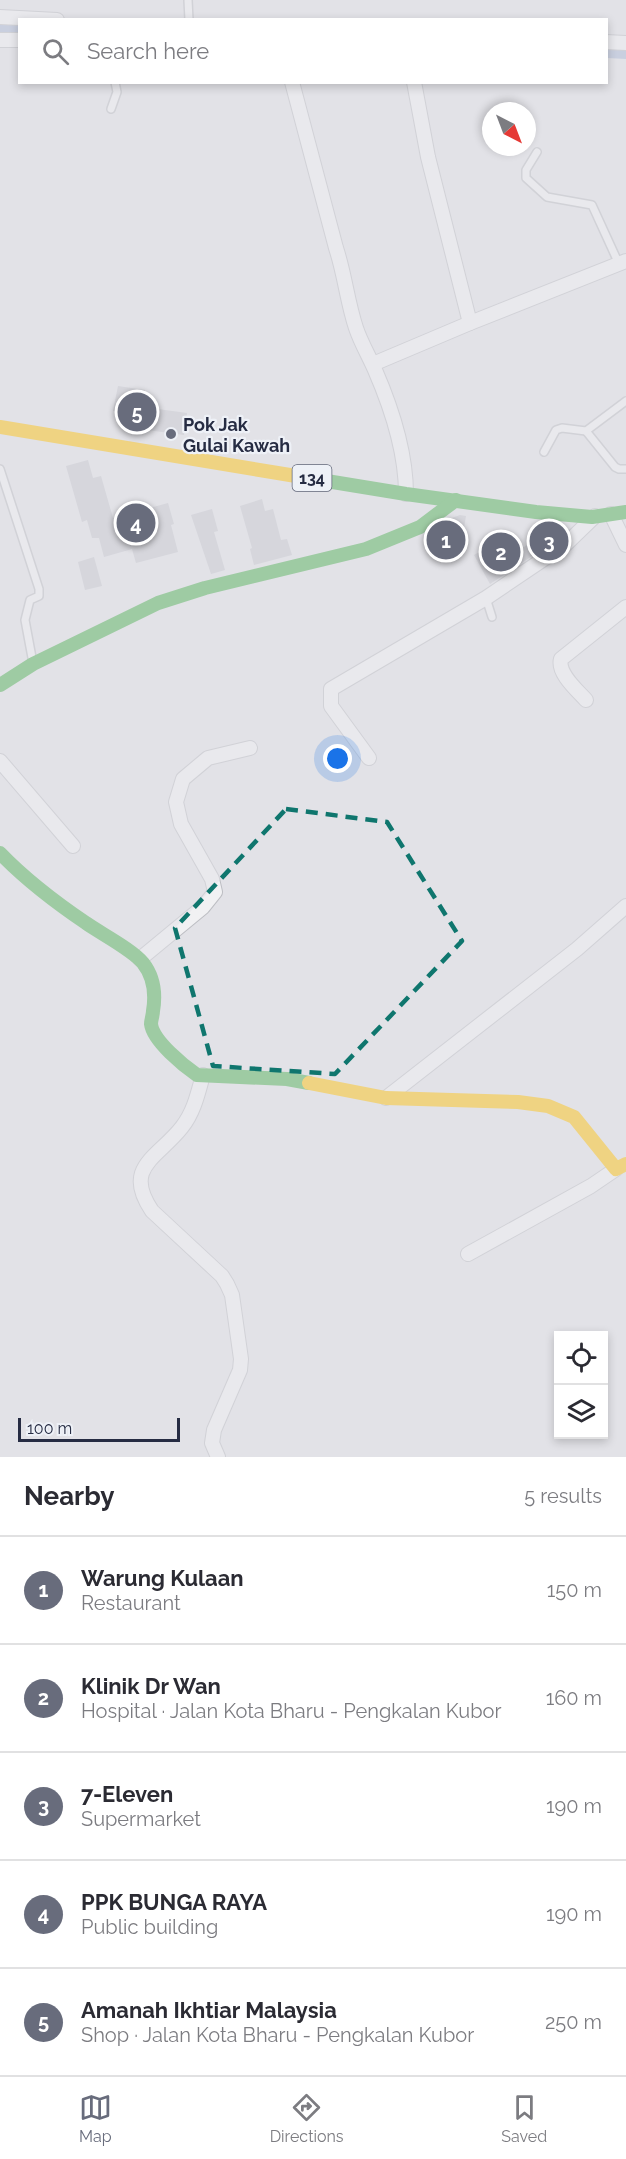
<!DOCTYPE html>
<meta charset="utf-8">
<style>
:root{--surface:#fff;--page:#f7f7f7;--text:#2b2b33;--muted:#7c7c81;--line:#e1e1e2;--accent:#686c7c}
body{margin:0;font-family:Raleway,sans-serif;background:var(--page);color:var(--text)}
.controls{position:absolute;right:18px;bottom:18px;display:grid;overflow:hidden;border-radius:0px;box-shadow:0 3px 9px #0003}
.controls button{width:54px;height:54px;display:grid;place-items:center;padding:0;border:0;border-bottom:2px solid var(--line);background:var(--surface);color:var(--text);font:30px sans-serif}
.compass{position:absolute;left:482px;top:102px;width:54px;height:54px;border-radius:50%;background:var(--surface);box-shadow:0 3px 9px #0003;rotate:138deg}
.scale{position:absolute;left:18px;bottom:15px;width:162px;box-sizing:border-box;padding-left:6px;border:3px solid #262c43;border-top:0;font-size:16px;line-height:21px;white-space:nowrap;color:#262c43;-webkit-text-stroke:4px #eef1f7;paint-order:stroke}
.you{position:absolute;left:338px;top:759px;width:21px;height:21px;margin:-15px;border:4px solid #fff;border-radius:50%;background:#1a73e8;box-shadow:0 0 0 9px #1a73e833}
.badge{display:grid;place-items:center;width:39px;height:39px;border-radius:50%;background:var(--accent);color:#fff;font-size:20px;font-weight:700}
.pin{position:absolute;translate:-50% -50%;border:3px solid #fff;box-shadow:0 2px 6px #0006}
.list{margin:0;padding:0;list-style:none}
h2{display:flex;justify-content:space-between;align-items:center;height:78px;margin:0;padding:0 24px;font-size:26px}
h2 small{font-size:20px;font-weight:400;color:var(--muted)}
.list li{display:grid;grid-template-columns:39px 1fr auto;gap:18px;align-items:center;box-sizing:border-box;height:108px;padding:0 24px;border-top:2px solid var(--line)}
.list b{display:block;font-size:22px;white-space:nowrap}
.list p{margin:0;font-size:20px;white-space:nowrap;color:var(--muted)}
.list em{font-size:20px;font-style:normal;color:var(--muted)}
.icon{flex:none;width:33px;height:33px;fill:none;stroke:currentColor;stroke-width:2;stroke-linecap:round;stroke-linejoin:round}
.map{position:relative;flex:none;width:626px;height:1457px;overflow:hidden}
.search{position:absolute;background:var(--surface);box-shadow:0 3px 9px #0003;left:18px;right:18px;top:18px;height:66px;display:flex;align-items:center;gap:15px;box-sizing:border-box;padding:0 21px;border-radius:0px;color:var(--muted);font-size:22px}
.sheet{height:618px;background:var(--surface)}
nav{display:flex;justify-content:space-around;align-items:center;box-sizing:border-box;height:84px;border-top:2px solid var(--line);background:var(--surface);font-size:16px;color:var(--muted)}
nav a{display:grid;justify-items:center;gap:3px}
nav .on{color:var(--accent)}
.map>svg:first-child{display:block}
.water{fill:#acb9d6}
.building{fill:#c7c8ce}
.lines{fill:none;stroke-linecap:round;stroke-linejoin:round}
.lane-casing{stroke:#bdbec3;stroke-width:10}
.street-casing{stroke:#bdbec3;stroke-width:16}
.lane{stroke:#f1f1f3;stroke-width:7}
.street{stroke:#f1f1f3;stroke-width:14}
.fast{stroke:#4caf50;stroke-width:14}
.slow{stroke:#ffc107;stroke-width:14}
.marked{fill:none;stroke:#0f766e;stroke-width:4.5;stroke-dasharray:12 8;stroke-linejoin:round}
.poi-dot{fill:#686c7c;stroke:#eef1f7;stroke-width:2}
.labels{text-anchor:middle;dominant-baseline:central;stroke-width:4.5;stroke-linejoin:round;paint-order:stroke}
.shield{fill:#eef1f7;stroke:#626779;stroke-width:1.5}
.shield-label{font-size:16px;font-weight:bold;fill:#262c43}
.poi-label{font-size:18px;font-weight:bold;fill:#262c43;stroke:#eef1f7;text-anchor:start}
</style>
<div class="map">
<svg width="626" height="1457" viewBox="0 0 626 1457">
<rect width="100%" height="100%" fill="#e2e2e7"/>
<g class="water">
<polygon points="0,24 19,25 19,35 0,35"/>
<polygon points="606,45 626,46 626,59 607,58"/>
</g>
<g class="building">
<polygon points="118,386 145,390 143,407 187,413 184,435 140,429 141,425 129,423 131,414 113,411"/>
<polygon points="88,460 93,478 101,476 113,518 168,503 174,524 171,525 178,552 136,563 132,549 104,557 99,538 92,538 87,520 82,522 66,466"/>
<polygon points="262,499 265,511 273,509 281,540 287,539 292,555 254,565 250,549 252,548 240,506"/>
<polygon points="212,509 218,531 214,532 225,570 211,574 191,515"/>
<polygon points="460,515 466,516 464,528 466,533 457,536 463,553 440,561 431,532 449,519"/>
<polygon points="553,530 558,539 490,584 474,555 504,538 524,547"/>
<polygon points="94,557 102,586 85,590 78,562"/>
</g>
<g class="lines">
<defs>
<g id="lane">
<polyline points="188,0 189,20"/>
<polyline points="111,109 117,92 115,82"/>
<polyline points="537,152 526,170 526,178 547,197 592,205 619,264"/>
<polyline points="626,401 586,431 615,467 619,469 626,469"/>
<polyline points="544,452 556,430 562,428 586,431"/>
<polyline points="0,469 39,589 39,596 30,600 25,620 33,663"/>
<polyline points="486,598 492,617"/>
</g>
<g id="street">
<polyline points="0,17 57,20"/>
<polyline points="0,40 20,40"/>
<polyline points="606,42 626,43"/>
<path d="M292 82 336 248C345 275 347 301 356 328 361 343 369 356 375 370 392 409 406 452 406 494"/>
<polyline points="414,82 428,157 470,323"/>
<polyline points="373,364 470,323 626,261"/>
<polyline points="611,514 626,545"/>
<path d="M586 700C577 690 557 673 561 659L626 607"/>
<polyline points="369,758 331,706 331,689 486,598 566,544 595,516"/>
<polyline points="0,761 73,846"/>
<polyline points="140,959 203,907 215,892 212,879 181,824 176,802 183,779 208,758 250,748"/>
<path d="M203 1075C198 1093 194 1112 182 1127 158 1158 122 1167 152 1211L222 1276 227 1284 232 1295 241 1359 240 1370 214 1430 212 1443 218 1457"/>
<polyline points="386,1098 577,949 626,906"/>
<polyline points="468,1254 591,1186 616,1169"/>
</g>
</defs>
<use href="#lane" class="lane-casing"/>
<use href="#street" class="street-casing"/>
<use href="#lane" class="lane"/>
<use href="#street" class="street"/>
<g class="fast">
<polyline points="296,476 406,494 536,512 592,517 626,512"/>
<polyline points="0,685 33,664 158,603 205,588 366,549 420,527 456,500"/>
<path d="M0 853C26 880 55 902 86 923 100 933 133 950 143 963 154 977 156 993 153 1011 153 1015 151 1020 151 1024 153 1041 184 1066 197 1075L287 1079 309 1083"/>
</g>
<g class="slow">
<polyline points="0,427 296,476"/>
<polyline points="309,1083 386,1098 518,1102 548,1106 574,1117 616,1169 626,1164"/>
</g>
</g>
<path d="M0 0H626V1457H0ZM286 809 387 822 462 941 335 1074 213 1066 175 928Z" fill="#e2e2e7" fill-opacity=".55" fill-rule="evenodd"/>
<path class="marked" d="M286 809 387 822 462 941 335 1074 213 1066 175 928Z"/>
<circle class="poi-dot" cx="171" cy="434" r="6"/>
<g class="labels">
<rect class="shield" x="292.5" y="465" width="39" height="26" rx="4.5"/>
<g class="shield-label">
<text x="312" y="478">134</text>
</g>
<g class="poi-label">
<text x="183" y="424">Pok Jak<tspan x="183" dy="21">Gulai Kawah</tspan></text>
</g>
</g>
</svg>
<div class="controls">
<button><svg class="icon" aria-label="locate" viewBox="0 0 24 24"><circle cx="12" cy="12" r="6"/><path d="M12 2v4M12 18v4M2 12h4M18 12h4"/></svg></button>
<button><svg class="icon" aria-label="layers" viewBox="0 0 24 24"><path d="M12 4l9 5-9 5-9-5zM3 14l9 5 9-5"/></svg></button>
</div>
<svg class="compass" viewBox="-18 -18 36 36"><path d="M0-13l5 13h-10z" fill="#e53935"/><path d="M0 13l5-13h-10z" fill="#7c7c81"/></svg>
<div class="scale">100 m</div>
<div class="you"></div>
<div class="pin badge" style="left:446px;top:540px">1</div>
<div class="pin badge" style="left:501px;top:552px">2</div>
<div class="pin badge" style="left:549px;top:541px">3</div>
<div class="pin badge" style="left:136px;top:523px">4</div>
<div class="pin badge" style="left:137px;top:412px">5</div>
<div class="search"><svg class="icon" aria-label="search" viewBox="0 0 24 24"><circle cx="10" cy="10" r="6"/><path d="M15 15l6 6"/></svg>Search here</div>
</div>
<section class="sheet">
<h2>Nearby<small>5 results</small></h2>
<ul class="list">
<li><span class="badge">1</span><div><b>Warung Kulaan</b><p>Restaurant</p></div><em>150 m</em></li>
<li><span class="badge">2</span><div><b>Klinik Dr Wan</b><p>Hospital · Jalan Kota Bharu - Pengkalan Kubor</p></div><em>160 m</em></li>
<li><span class="badge">3</span><div><b>7-Eleven</b><p>Supermarket</p></div><em>190 m</em></li>
<li><span class="badge">4</span><div><b>PPK BUNGA RAYA</b><p>Public building</p></div><em>190 m</em></li>
<li><span class="badge">5</span><div><b>Amanah Ikhtiar Malaysia</b><p>Shop · Jalan Kota Bharu - Pengkalan Kubor</p></div><em>250 m</em></li>
</ul>
</section>
<nav>
<a class="on"><svg class="icon" aria-label="map" viewBox="0 0 24 24"><path d="M3 6l6-2 6 2 6-2v14l-6 2-6-2-6 2zM9 4v14M15 6v14"/></svg>Map</a>
<a><svg class="icon" aria-label="directions" viewBox="0 0 24 24"><path d="M12 3l9 9-9 9-9-9zM9 14v-3h6M13 9l2 2-2 2"/></svg>Directions</a>
<a><svg class="icon" aria-label="saved" viewBox="0 0 24 24"><path d="M7 4h10v16l-5-4-5 4z"/></svg>Saved</a>
</nav>
